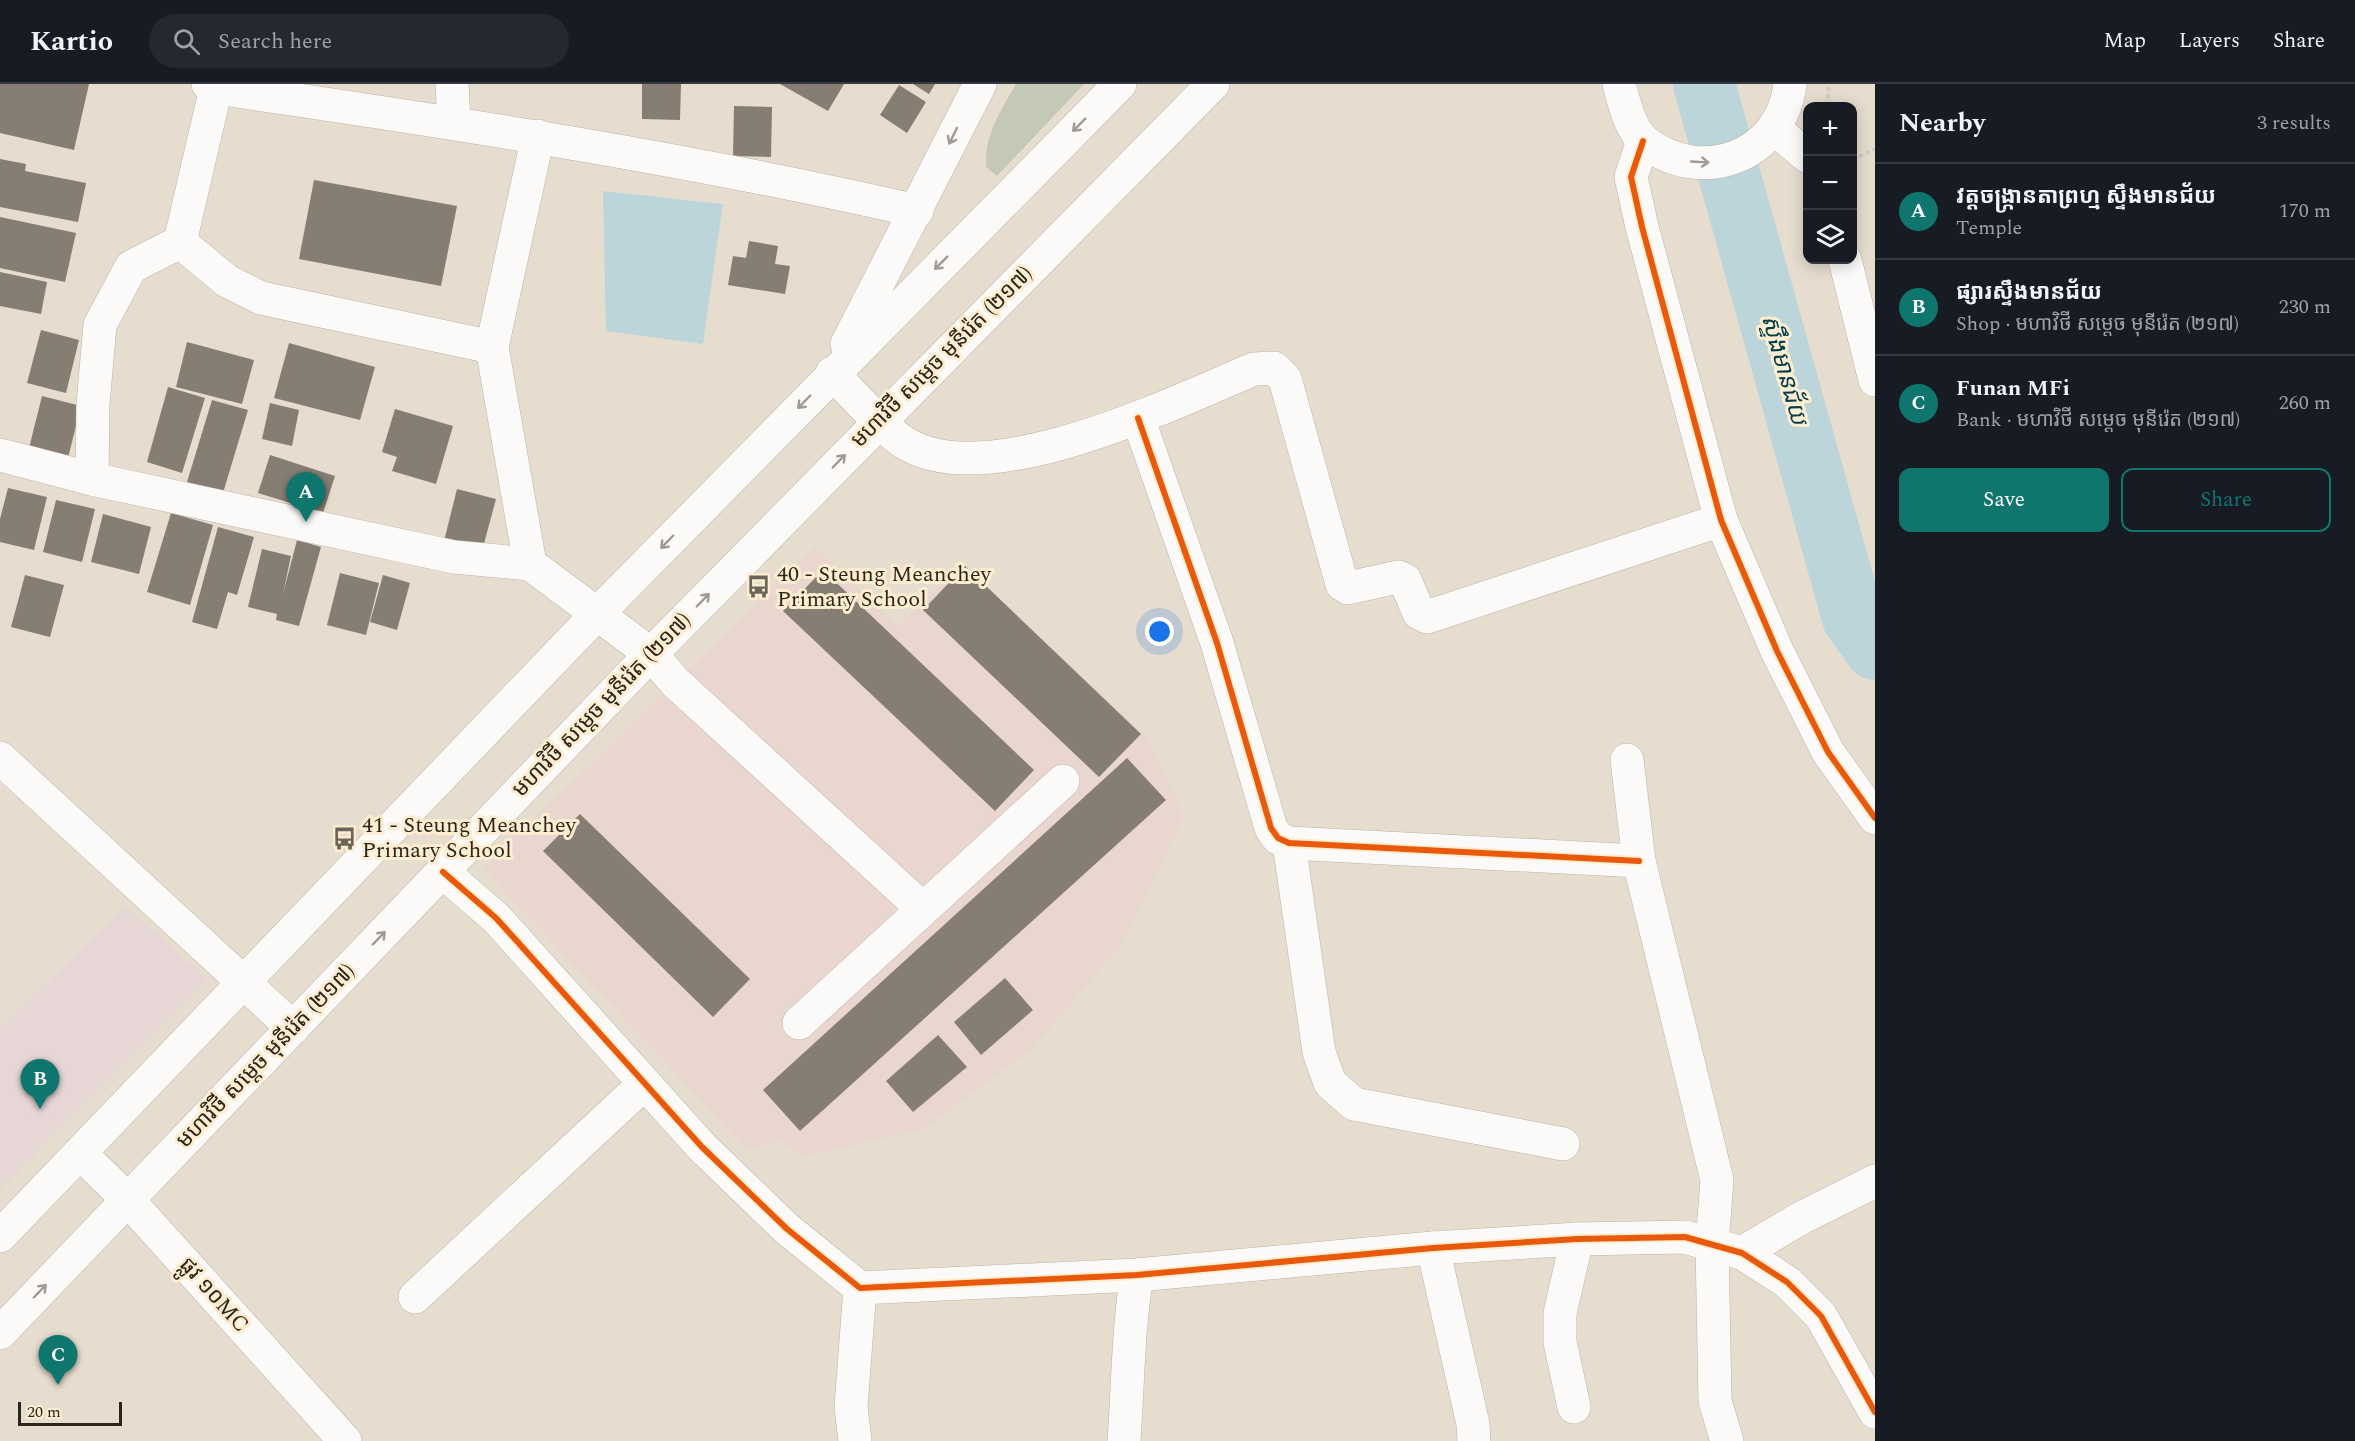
<!DOCTYPE html>
<meta charset="utf-8">
<style>
:root{--surface:#171b24;--page:#242831;--text:#f1f3f6;--muted:#9ea1a6;--line:#363941;--accent:#0f766e}
body{margin:0;font-family:Spectral,"Noto Sans Khmer",serif;background:var(--page);color:var(--text)}
.controls{position:absolute;right:18px;top:18px;display:grid;overflow:hidden;border-radius:12px;box-shadow:0 3px 15px #0003}
.controls button{width:54px;height:54px;display:grid;place-items:center;padding:0;border:0;border-bottom:2px solid var(--line);background:var(--surface);color:var(--text);font:30px sans-serif}
.scale{position:absolute;left:18px;bottom:15px;width:104px;box-sizing:border-box;padding-left:6px;border:3px solid #2c251a;border-top:0;font-size:16px;line-height:21px;white-space:nowrap;color:#2c251a;-webkit-text-stroke:4px #feedd0;paint-order:stroke}
.you{position:absolute;left:1160px;top:548px;width:21px;height:21px;margin:-15px;border:4px solid #fff;border-radius:50%;background:#1a73e8;box-shadow:0 0 0 9px #1a73e833}
.badge{display:grid;place-items:center;width:39px;height:39px;border-radius:50%;background:var(--accent);color:#fff;font-size:20px;font-weight:700}
.pin{position:absolute;translate:-50% -50px;filter:drop-shadow(0 2px 3px #0008)}
.pin::after{content:'';position:absolute;top:32px;width:21px;height:18px;background:inherit;clip-path:polygon(0 0,100% 0,50% 100%)}
.list{margin:0;padding:0;list-style:none}
h2{display:flex;justify-content:space-between;align-items:center;height:78px;margin:0;padding:0 24px;font-size:26px}
h2 small{font-size:20px;font-weight:400;color:var(--muted)}
.list li{display:grid;grid-template-columns:39px 1fr auto;gap:18px;align-items:center;box-sizing:border-box;height:96px;padding:0 24px;border-top:2px solid var(--line)}
.list b{display:block;font-size:22px;white-space:nowrap}
.list p{margin:0;font-size:20px;white-space:nowrap;color:var(--muted)}
.list em{font-size:20px;font-style:normal;color:var(--muted)}
.actions{display:flex;gap:12px;padding:18px 24px}
.actions a{flex:1;padding:14px 0;border:2px solid var(--accent);border-radius:12px;text-align:center;font-size:21px;color:var(--accent)}
.actions .main{background:var(--accent);color:#fff}
.icon{flex:none;width:33px;height:33px;fill:none;stroke:currentColor;stroke-width:2;stroke-linecap:round;stroke-linejoin:round}
.map{position:relative;flex:none;width:1875px;height:1357px;overflow:hidden}
header{display:flex;align-items:center;gap:36px;box-sizing:border-box;height:84px;padding:0 30px;background:var(--surface);border-bottom:2px solid var(--line)}
header strong{font-size:28px}
nav{display:flex;gap:33px;margin-inline-start:auto;font-size:21px}
.search{width:420px;height:54px;background:var(--page);display:flex;align-items:center;gap:15px;box-sizing:border-box;padding:0 21px;border-radius:33px;color:var(--muted);font-size:22px}
main{display:flex}
aside{flex:1;background:var(--surface)}
.map>svg:first-child{display:block}
.commercial{fill:#e7d6d6}
.education{fill:#e9d6cf}
.green{fill:#c4c9b6}
.water{fill:#bbd5da}
.lines{fill:none;stroke-linecap:round;stroke-linejoin:round}
.river{stroke:#bbd5da;stroke-width:62}
.building{fill:#867d73}
.minor-casing{stroke:#bbb3a8;stroke-width:34}
.major-casing{stroke:#bbb3a8;stroke-width:34}
.path{stroke:#d0cdc9;stroke-width:4;stroke-dasharray:4.5 3;stroke-linecap:butt}
.minor{stroke:#fbfaf8;stroke-width:33}
.major{stroke:#fbfaf8;stroke-width:33}
.cycleway-casing{stroke:#feedd0;stroke-width:10}
.cycleway{stroke:#e8590c;stroke-width:6}
.oneway{stroke:#9e9a94}
.labels{text-anchor:middle;dominant-baseline:central;stroke-width:6;stroke-linejoin:round;paint-order:stroke}
.street-label{font-size:22px;fill:#2c251a;stroke:#feedd0}
.poi-label{font-size:22px;fill:#2c251a;stroke:#feedd0;text-anchor:start}
.water-label{font-size:24px;font-style:italic;fill:#013f4e;stroke:#feedd0}
</style>
<header>
<strong>Kartio</strong>
<div class="search"><svg class="icon" aria-label="search" viewBox="0 0 24 24"><circle cx="10" cy="10" r="6"/><path d="M15 15l6 6"/></svg>Search here</div>
<nav><a>Map</a><a>Layers</a><a>Share</a></nav>
</header>
<main>
<div class="map">
<svg width="1875" height="1357" viewBox="0 0 1875 1357">
<rect width="100%" height="100%" fill="#e6ddce"/>
<polygon class="commercial" points="126,823 207,895 0,1106 0,944"/>
<polygon class="education" points="815,463 898,543 960,479 965,482 1149,655 1184,733 1119,864 1031,966 923,1046 804,1072 780,1057 747,1066 483,784"/>
<path class="green" d="M1016 0H1084L997 92 986 83C984 52 1001 26 1016 0Z"/>
<polygon class="water" points="603,107 723,120 703,260 606,247"/>
<g class="lines">
<polyline class="river" points="1704,0 1853,534 1875,565"/>
</g>
<g class="building">
<polygon points="0,0 89,0 74,66 0,49"/>
<polygon points="642,0 681,0 680,36 642,35"/>
<polygon points="780,0 844,0 828,27"/>
<polygon points="913,0 935,0 929,10"/>
<polygon points="899,1 926,18 907,49 880,31"/>
<polygon points="734,22 772,23 771,73 733,72"/>
<polygon points="0,75 26,80 25,87 86,99 78,138 0,123"/>
<polygon points="314,96 457,122 441,202 299,175"/>
<polygon points="0,133 76,149 65,198 0,184"/>
<polygon points="749,157 778,162 775,180 790,182 785,210 728,201 733,172 746,174"/>
<polygon points="0,188 47,198 41,230 0,222"/>
<polygon points="41,246 79,256 66,309 27,299"/>
<polygon points="187,258 254,276 242,320 176,303"/>
<polygon points="289,259 375,283 360,336 274,314"/>
<polygon points="168,303 205,314 182,389 147,378"/>
<polygon points="42,312 81,322 68,374 29,364"/>
<polygon points="212,316 248,326 223,409 187,398"/>
<polygon points="270,319 299,326 292,362 262,355"/>
<polygon points="395,325 453,342 436,400 392,387 397,373 382,368"/>
<polygon points="270,371 335,392 323,429 258,409"/>
<polygon points="8,404 47,413 34,466 0,458 0,435"/>
<polygon points="457,405 496,415 482,467 444,457"/>
<polygon points="56,416 95,425 82,478 43,468"/>
<polygon points="171,429 213,441 190,521 147,508"/>
<polygon points="103,430 151,443 139,490 91,478"/>
<polygon points="218,443 254,453 237,511 228,508 217,545 192,538"/>
<polygon points="297,456 321,463 299,542 276,536 277,530 248,523 262,465 291,472 283,510"/>
<polygon points="965,482 1141,650 1099,693 923,526"/>
<polygon points="823,486 1034,686 995,727 783,527"/>
<polygon points="340,489 379,499 366,551 327,541"/>
<polygon points="25,491 64,501 50,553 11,543"/>
<polygon points="383,491 410,499 397,546 370,538"/>
<polygon points="1127,674 1166,716 800,1047 763,1006"/>
<polygon points="580,730 750,895 713,933 543,767"/>
<polygon points="1005,894 1033,926 981,971 954,938"/>
<polygon points="938,951 967,983 913,1028 886,997"/>
</g>
<g class="lines">
<defs>
<g id="minor">
<path d="M208 0 216 4C451 38 685 74 917 127"/>
<polyline points="452,0 454,38"/>
<polyline points="216,4 180,158 227,197 261,214 492,263"/>
<polyline points="1775,45 1808,73"/>
<polyline points="538,52 492,263 530,480 651,570 675,598 923,825"/>
<polyline points="1643,57 1631,93 1642,143 1721,436 1777,567 1828,668 1875,734"/>
<polyline points="180,158 131,183 100,241 93,320 92,395 454,473 530,480"/>
<polyline points="1845,176 1875,296"/>
<path d="M832 289C851 308 884 346 905 359 987 410 1173 319 1254 285L1274 284 1285 295 1342 500 1348 504 1398 493 1405 496 1419 529 1427 533 1721 436"/>
<polyline points="1138,334 1217,559 1271,744 1278,754 1289,759 1639,777"/>
<polyline points="0,371 92,395"/>
<polyline points="0,674 293,944"/>
<polyline points="1627,676 1639,777 1717,1096 1712,1161 1715,1317 1727,1357"/>
<polyline points="1289,759 1319,968 1330,999 1354,1020 1563,1060"/>
<polyline points="443,788 496,834 702,1063 787,1145 860,1204 1137,1191 1433,1164 1577,1155 1685,1153 1742,1169 1787,1198 1821,1232 1875,1328"/>
<polyline points="799,939 1063,697"/>
<polyline points="80,1069 128,1116 345,1357"/>
<polyline points="1433,1164 1473,1340 1474,1357"/>
<polyline points="1742,1169 1801,1134 1875,1097"/>
<polyline points="415,1213 644,1000"/>
<polyline points="1574,1323 1560,1258 1560,1229 1577,1155"/>
<polyline points="855,1357 851,1323 860,1204"/>
<path d="M1124 1357C1128 1302 1128 1245 1137 1191"/>
</g>
<g id="major">
<path d="M1619 0C1624 18 1630 46 1645 58 1701 102 1782 73 1790 0"/>
<polyline points="847,260 980,0"/>
<polyline points="0,1152 598,529 1120,0"/>
<polyline points="0,1249 651,570 1213,0"/>
</g>
</defs>
<use href="#minor" class="minor-casing"/>
<use href="#major" class="major-casing"/>
<g class="path">
<polyline points="1827,22 1829,0"/>
<polyline points="1852,76 1875,65"/>
</g>
<use href="#minor" class="minor"/>
<use href="#major" class="major"/>
<defs>
<g id="cycleway">
<polyline points="1643,57 1631,93 1642,143 1721,436 1777,567 1828,668 1875,734"/>
<polyline points="1138,334 1217,559 1271,744 1278,754 1289,759 1639,777"/>
<polyline points="443,788 496,834 702,1063 787,1145 860,1204 1137,1191 1433,1164 1577,1155 1685,1153 1742,1169 1787,1198 1821,1232 1875,1328"/>
</g>
</defs>
<use href="#cycleway" class="cycleway-casing"/>
<use href="#cycleway" class="cycleway"/>
</g>
<defs><path id="oneway-shaft" d="M-6 0H5M1.5-3L5.5 0L1.5 3" fill="none" stroke-width="1.6" stroke-linecap="round" stroke-linejoin="round" transform="scale(1.5)"/></defs>
<g class="oneway">
<use href="#oneway-shaft" transform="translate(1079 41) rotate(135)"/>
<use href="#oneway-shaft" transform="translate(953 52) rotate(116)"/>
<use href="#oneway-shaft" transform="translate(1700 78) rotate(3)"/>
<use href="#oneway-shaft" transform="translate(941 179) rotate(135)"/>
<use href="#oneway-shaft" transform="translate(804 318) rotate(134)"/>
<use href="#oneway-shaft" transform="translate(839 377) rotate(-46)"/>
<use href="#oneway-shaft" transform="translate(667 458) rotate(134)"/>
<use href="#oneway-shaft" transform="translate(703 516) rotate(-46)"/>
<use href="#oneway-shaft" transform="translate(379 854) rotate(-46)"/>
<use href="#oneway-shaft" transform="translate(40 1207) rotate(-46)"/>
</g>
<defs>
<symbol id="bus-bare" viewBox="-9 -9 18 18"><path d="M-5-6H5V4H4V6H2V4H-2V6H-4V4H-5ZM-3.5-4V0h7V-4ZM-3.5 1.2v1.5H-2V1.2ZM2 1.2v1.5H3.5V1.2Z" fill="#6d6559" stroke="#feedd0" stroke-width="2.5" paint-order="stroke"/></symbol>
</defs>
<g fill-rule="evenodd">
<use href="#bus-bare" x="742" y="486" width="33" height="33"/>
<use href="#bus-bare" x="328" y="738" width="33" height="33"/>
</g>
<g class="labels">
<g class="street-label">
<text transform="translate(942 273) rotate(-45)">មហាវិថី សម្តេច មុនីរ៉េត (២១៧)</text>
<text transform="translate(602 621) rotate(-46)">មហាវិថី សម្តេច មុនីរ៉េត (២១៧)</text>
<text transform="translate(266 972) rotate(-46)">មហាវិថី សម្តេច មុនីរ៉េត (២១៧)</text>
<text transform="translate(214 1211) rotate(48)">ផ្លូវ ១០MC</text>
</g>
<g class="poi-label">
<text x="777" y="490">40 - Steung Meanchey<tspan x="777" dy="25">Primary School</tspan></text>
<text x="362" y="741">41 - Steung Meanchey<tspan x="362" dy="25">Primary School</tspan></text>
</g>
<g class="water-label">
<text transform="translate(1784 286) rotate(74)">ស្ទឹងមានជ័យ</text>
</g>
</g>
</svg>
<div class="controls">
<button>+</button>
<button>−</button>
<button><svg class="icon" aria-label="layers" viewBox="0 0 24 24"><path d="M12 4l9 5-9 5-9-5zM3 14l9 5 9-5"/></svg></button>
</div>
<div class="scale">20 m</div>
<div class="you"></div>
<div class="pin badge" style="left:306px;top:438px">A</div>
<div class="pin badge" style="left:40px;top:1025px">B</div>
<div class="pin badge" style="left:58px;top:1301px">C</div>
</div>
<aside>
<h2>Nearby<small>3 results</small></h2>
<ul class="list">
<li><span class="badge">A</span><div><b>វត្តចង្ក្រានតាព្រហ្ម ស្ទឹងមានជ័យ</b><p>Temple</p></div><em>170 m</em></li>
<li><span class="badge">B</span><div><b>ផ្សារស្ទឹងមានជ័យ</b><p>Shop · មហាវិថី សម្តេច មុនីរ៉េត (២១៧)</p></div><em>230 m</em></li>
<li><span class="badge">C</span><div><b>Funan MFi</b><p>Bank · មហាវិថី សម្តេច មុនីរ៉េត (២១៧)</p></div><em>260 m</em></li>
</ul>
<div class="actions"><a class="main">Save</a><a>Share</a></div>
</aside>
</main>
